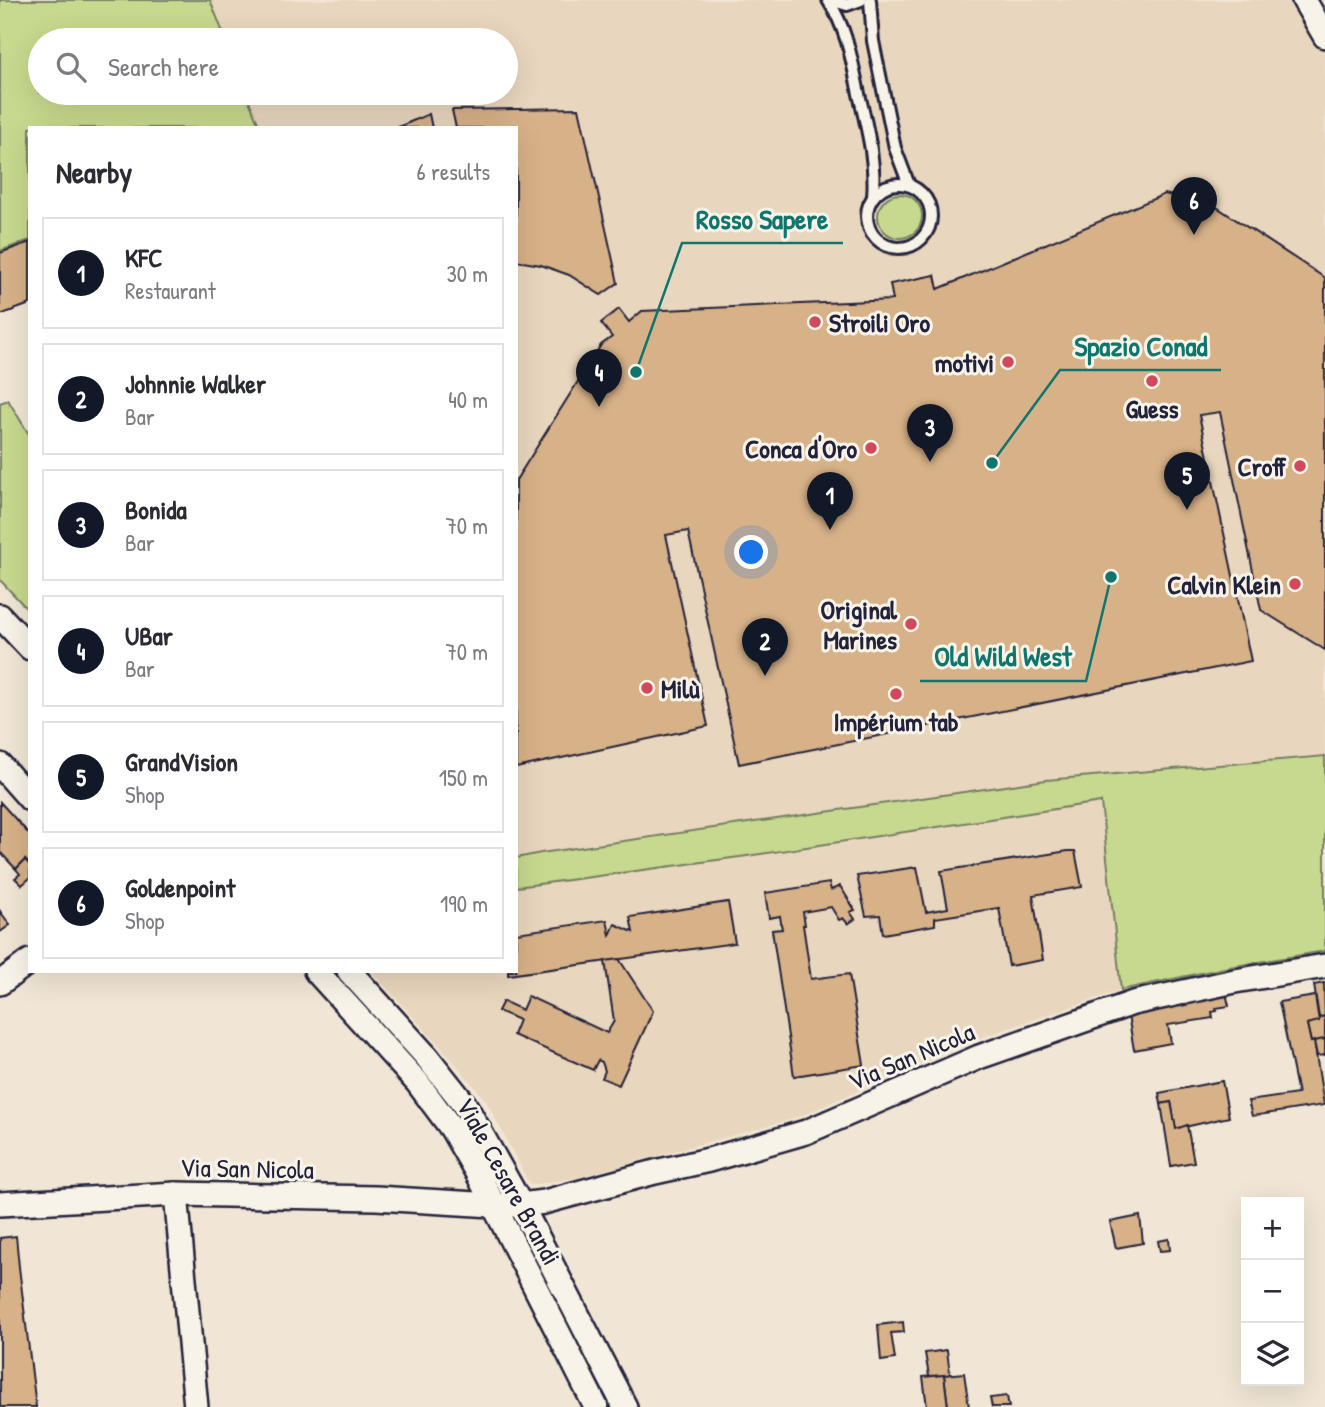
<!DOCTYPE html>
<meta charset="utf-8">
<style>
:root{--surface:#fff;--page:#f2f2f3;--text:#2b2b33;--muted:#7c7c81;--line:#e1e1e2;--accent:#111827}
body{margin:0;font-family:"Patrick Hand",sans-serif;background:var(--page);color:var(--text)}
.controls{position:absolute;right:21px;bottom:21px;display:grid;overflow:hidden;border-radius:0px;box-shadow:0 7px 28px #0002}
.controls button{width:63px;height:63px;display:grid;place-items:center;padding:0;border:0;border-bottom:2px solid var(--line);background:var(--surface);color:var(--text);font:35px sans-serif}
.you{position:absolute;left:752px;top:553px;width:24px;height:24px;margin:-18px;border:5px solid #fff;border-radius:50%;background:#1a73e8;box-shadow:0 0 0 10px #1a73e833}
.badge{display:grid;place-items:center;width:46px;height:46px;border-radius:50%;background:var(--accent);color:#fff;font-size:23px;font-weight:700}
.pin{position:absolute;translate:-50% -58px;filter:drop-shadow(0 2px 4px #0008)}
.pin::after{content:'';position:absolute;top:37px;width:24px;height:21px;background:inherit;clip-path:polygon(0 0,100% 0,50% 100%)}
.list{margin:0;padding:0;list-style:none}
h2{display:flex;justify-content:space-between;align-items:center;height:91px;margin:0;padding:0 28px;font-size:30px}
h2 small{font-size:23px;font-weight:400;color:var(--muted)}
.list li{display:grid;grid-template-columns:46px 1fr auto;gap:21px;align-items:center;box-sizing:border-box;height:112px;margin:0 14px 14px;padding:0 14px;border:2px solid var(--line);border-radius:0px}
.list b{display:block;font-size:26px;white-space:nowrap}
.list p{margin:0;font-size:23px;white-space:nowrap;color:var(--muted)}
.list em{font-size:23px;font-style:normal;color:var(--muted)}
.icon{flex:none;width:38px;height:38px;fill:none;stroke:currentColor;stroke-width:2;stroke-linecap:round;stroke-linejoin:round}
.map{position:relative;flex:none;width:1325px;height:1407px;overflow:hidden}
.search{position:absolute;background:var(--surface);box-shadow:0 7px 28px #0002;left:28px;top:28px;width:490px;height:77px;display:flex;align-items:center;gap:18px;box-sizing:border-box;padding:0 24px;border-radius:38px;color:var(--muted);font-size:26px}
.panel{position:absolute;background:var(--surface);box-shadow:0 7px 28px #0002;left:28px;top:126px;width:490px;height:847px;border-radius:0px}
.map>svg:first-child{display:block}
.built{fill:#e9d6be}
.green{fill:#c7d98e;stroke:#747e64;stroke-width:2}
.building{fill:#d7b188;stroke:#22223b;stroke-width:2}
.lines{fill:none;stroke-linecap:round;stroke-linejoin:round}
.service-casing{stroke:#22223b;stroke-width:16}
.minor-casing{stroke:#22223b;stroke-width:28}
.service{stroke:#f7f3e8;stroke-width:10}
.minor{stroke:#f7f3e8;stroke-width:23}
.poi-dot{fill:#d1495b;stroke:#f7f3e8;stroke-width:2.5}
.labels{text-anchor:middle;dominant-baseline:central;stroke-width:6;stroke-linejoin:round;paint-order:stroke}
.poi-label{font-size:26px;font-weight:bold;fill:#22223b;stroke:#f7f3e8;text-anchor:end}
.street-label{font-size:26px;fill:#22223b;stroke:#f7f3e8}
.leader{fill:none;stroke:#0f766e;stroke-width:2.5}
.callout-dot{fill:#0f766e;stroke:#f7f3e8;stroke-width:2.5}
.callout-label{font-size:28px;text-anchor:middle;font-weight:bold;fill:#0f766e;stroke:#f7f3e8;stroke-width:6;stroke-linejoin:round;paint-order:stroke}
</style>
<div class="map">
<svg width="1325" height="1407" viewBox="0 0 1325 1407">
<rect width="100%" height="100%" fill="#f1e6d5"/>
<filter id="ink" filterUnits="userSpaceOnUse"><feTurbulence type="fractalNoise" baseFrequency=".0143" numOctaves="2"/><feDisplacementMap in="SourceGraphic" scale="14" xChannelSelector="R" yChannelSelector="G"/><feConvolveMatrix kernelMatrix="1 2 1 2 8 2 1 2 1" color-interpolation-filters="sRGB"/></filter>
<g filter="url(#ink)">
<polygon class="built" points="210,0 1314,0 1325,20 1325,951 1229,967 1121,990 974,1040 796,1118 576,1178 530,1185 486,1101 455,1063 371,971 516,971 516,128 260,128 246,93 506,93 506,40 226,40"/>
<g class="green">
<polygon points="0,0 210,0 226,40 40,40 40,93 246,93 260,128 30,128 30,240 0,251"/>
<circle cx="900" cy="216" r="22"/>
<polygon points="8,400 30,436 30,612 0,580 0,403"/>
<polygon points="1325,756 1325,951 1229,967 1121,990 1101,802 747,856 516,887 516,858 541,853 1046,780"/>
</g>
<g class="building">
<polygon points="579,108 618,283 601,295 569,275 541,265 516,261 516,128 456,128 452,110"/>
<polygon points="429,114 432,128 396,128"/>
<polygon points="1188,186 1205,194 1202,206 1218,208 1325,278 1325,650 1261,610 1220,412 1199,415 1251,661 739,764 688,531 666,535 708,726 516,768 516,480 601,345 612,337 601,323 619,309 629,322 642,311 893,300 890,284 935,275 938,289 1165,194 1184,199"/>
<polygon points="30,242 30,304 0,315 0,253"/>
<polygon points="0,802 30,835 30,865 25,860 16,869 0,852"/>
<polygon points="1068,851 1075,851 1082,887 1033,895 1043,960 1009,966 999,908 935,918 935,925 883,934 880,915 866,916 857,876 917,867 926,912 948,908 941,871"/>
<polygon points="25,860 30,865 30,878 22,885 15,878 20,874 16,869"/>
<polygon points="829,883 831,890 840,886 855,910 850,912 855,919 848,924 843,918 839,920 831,907 803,912 805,925 803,925 811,979 849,974 864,1065 794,1076 772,930 782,929 780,916 769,918 765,893"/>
<polygon points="728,902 735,943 508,975 508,971 516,971 516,933 607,920 610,935 615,924 633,932 630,917"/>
<polygon points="0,911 10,925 0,932"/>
<polygon points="619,959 653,1011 619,1085 602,1078 605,1071 602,1062 598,1060 593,1070 513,1035 519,1020 498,1011 503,1001 522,1010 528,996 607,1033 614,1021 605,961"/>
<polygon points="1324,983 1325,1016 1319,1018 1314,985"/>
<polygon points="1226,993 1229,1006 1216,1008 1217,1011 1212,1012 1213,1018 1168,1025 1171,1043 1134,1050 1128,1015"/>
<polygon points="1315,996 1319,1021 1307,1024 1311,1042 1314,1041 1324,1105 1252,1116 1248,1101 1298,1094 1279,1002"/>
<polygon points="1325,1016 1325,1039 1311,1042 1307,1024 1319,1021 1319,1018"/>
<polygon points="1325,1039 1325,1055 1317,1056 1314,1041"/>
<polygon points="1222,1081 1229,1117 1176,1129 1171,1102 1161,1104 1159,1093"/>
<polygon points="1171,1102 1176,1129 1187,1125 1194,1162 1171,1166 1161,1104"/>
<polygon points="1140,1216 1143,1243 1116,1248 1110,1222"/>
<polygon points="16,1236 19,1267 36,1407 0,1407 0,1238"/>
<polygon points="1169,1239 1170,1250 1160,1251 1158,1241"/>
<polygon points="903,1322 904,1332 891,1333 895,1359 881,1361 878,1325"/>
<polygon points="947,1350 950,1375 929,1376 925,1353"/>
<polygon points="964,1373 969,1407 948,1407 944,1375"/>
<polygon points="944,1375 948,1407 927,1407 923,1377"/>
<polygon points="1007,1396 1009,1407 992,1407 990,1398"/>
</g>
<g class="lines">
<defs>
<g id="service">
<path d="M828 0C847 29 852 61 859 94 867 128 876 161 873 197"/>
<polyline points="831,0 847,5 861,0"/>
<polyline points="870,0 873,41 895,148 909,185"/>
<circle cx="899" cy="216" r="32"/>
</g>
<g id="minor">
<polyline points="1304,0 1325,36"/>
<polyline points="0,616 30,648"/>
<polyline points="0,765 30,799"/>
<polyline points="316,971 417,1082 452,1129 479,1176 596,1407"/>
<polyline points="349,971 427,1057 465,1105 521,1205 625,1407"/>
<polyline points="0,983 30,961"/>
<polyline points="176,1194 196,1407"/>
<polyline points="0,1204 176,1194 376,1198 493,1205 521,1205 544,1202 655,1172 709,1160 806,1132 979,1057 1133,1003 1235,981 1325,966"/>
</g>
</defs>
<use href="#service" class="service-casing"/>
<use href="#minor" class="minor-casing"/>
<use href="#service" class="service"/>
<use href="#minor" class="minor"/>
</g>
</g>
<g class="poi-dot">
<circle cx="815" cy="322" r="7"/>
<circle cx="1008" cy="362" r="7"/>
<circle cx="1152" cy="381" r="7"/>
<circle cx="871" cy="448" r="7"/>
<circle cx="1300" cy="466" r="7"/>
<circle cx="1295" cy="584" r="7"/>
<circle cx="911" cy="624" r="7"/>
<circle cx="647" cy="688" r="7"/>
<circle cx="896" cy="694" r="7"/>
</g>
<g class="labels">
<g class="poi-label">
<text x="829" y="322" text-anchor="start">Stroili Oro</text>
<text x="994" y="362">motivi</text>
<text x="1152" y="408" text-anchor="middle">Guess</text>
<text x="857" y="448">Conca d'Oro</text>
<text x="1286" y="466">Croff</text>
<text x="1281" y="584">Calvin Klein</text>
<text x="897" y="609">Original<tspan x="897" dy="30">Marines</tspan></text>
<text x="661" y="688" text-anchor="start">Milù</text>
<text x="896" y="721" text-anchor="middle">Impérium tab</text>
</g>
<g class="street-label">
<text transform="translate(911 1056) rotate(-23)">Via San Nicola</text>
<text transform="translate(247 1168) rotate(1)">Via San Nicola</text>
<text transform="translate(509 1181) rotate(61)">Viale Cesare Brandi</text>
</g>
</g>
<path class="leader" d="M636 372L682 243H843M992 463L1060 370H1221M1111 577L1086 681H920"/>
<g class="callout-dot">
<circle cx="636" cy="372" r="7"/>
<circle cx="992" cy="463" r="7"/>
<circle cx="1111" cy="577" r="7"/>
</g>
<g class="callout-label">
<text x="762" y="229">Rosso Sapere</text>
<text x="1141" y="356">Spazio Conad</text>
<text x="1003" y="666">Old Wild West</text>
</g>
</svg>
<div class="controls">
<button>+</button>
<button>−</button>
<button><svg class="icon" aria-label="layers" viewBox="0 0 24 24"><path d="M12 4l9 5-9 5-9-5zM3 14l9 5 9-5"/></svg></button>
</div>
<div class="you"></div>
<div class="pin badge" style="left:830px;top:530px">1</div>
<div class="pin badge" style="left:765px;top:676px">2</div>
<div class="pin badge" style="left:930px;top:462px">3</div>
<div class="pin badge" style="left:599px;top:407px">4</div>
<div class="pin badge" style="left:1187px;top:510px">5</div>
<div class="pin badge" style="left:1194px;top:235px">6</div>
<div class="search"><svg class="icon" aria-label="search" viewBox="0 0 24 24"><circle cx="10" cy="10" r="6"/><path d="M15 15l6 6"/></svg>Search here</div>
<section class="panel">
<h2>Nearby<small>6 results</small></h2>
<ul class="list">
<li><span class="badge">1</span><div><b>KFC</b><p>Restaurant</p></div><em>30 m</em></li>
<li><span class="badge">2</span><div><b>Johnnie Walker</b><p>Bar</p></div><em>40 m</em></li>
<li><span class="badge">3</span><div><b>Bonida</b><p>Bar</p></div><em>70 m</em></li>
<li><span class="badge">4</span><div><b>UBar</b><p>Bar</p></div><em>70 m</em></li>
<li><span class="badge">5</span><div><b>GrandVision</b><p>Shop</p></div><em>150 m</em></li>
<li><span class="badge">6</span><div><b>Goldenpoint</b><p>Shop</p></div><em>190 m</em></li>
</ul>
</section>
</div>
